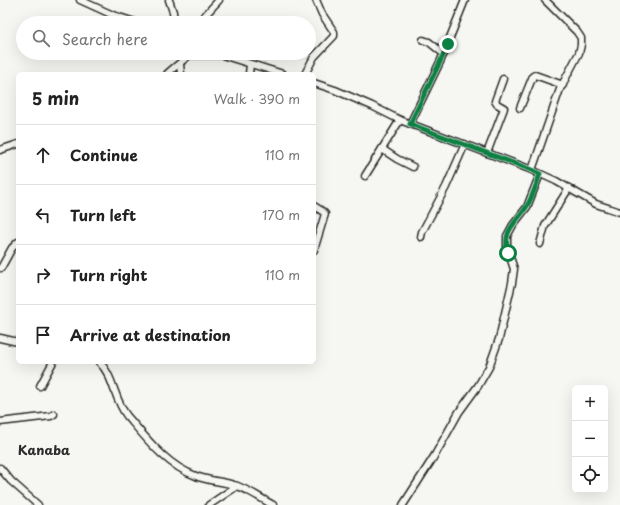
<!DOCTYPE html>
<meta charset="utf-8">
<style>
:root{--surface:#fff;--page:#f6f6f6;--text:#222;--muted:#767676;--line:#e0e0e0}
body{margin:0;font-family:"Playpen Sans",sans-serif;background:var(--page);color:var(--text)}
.controls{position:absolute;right:12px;bottom:12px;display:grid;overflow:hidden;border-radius:6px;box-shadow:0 4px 16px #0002}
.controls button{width:36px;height:36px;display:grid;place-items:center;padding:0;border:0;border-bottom:1px solid var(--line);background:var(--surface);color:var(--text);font:20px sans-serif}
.stop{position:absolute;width:12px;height:12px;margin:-9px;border:3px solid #0b8043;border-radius:50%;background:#fff}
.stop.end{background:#0b8043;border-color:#fff;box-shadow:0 1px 4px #0008}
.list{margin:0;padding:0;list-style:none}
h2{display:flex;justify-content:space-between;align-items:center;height:52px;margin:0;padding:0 16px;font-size:17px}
h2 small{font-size:13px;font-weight:400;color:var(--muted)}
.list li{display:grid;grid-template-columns:26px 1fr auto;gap:12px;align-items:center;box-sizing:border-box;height:60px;padding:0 16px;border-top:1px solid var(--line)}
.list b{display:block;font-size:15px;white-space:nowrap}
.list em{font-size:13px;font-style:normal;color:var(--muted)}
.icon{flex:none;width:22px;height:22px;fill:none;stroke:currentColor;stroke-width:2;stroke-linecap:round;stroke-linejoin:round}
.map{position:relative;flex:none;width:620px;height:505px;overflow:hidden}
.search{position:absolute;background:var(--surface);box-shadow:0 4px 16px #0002;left:16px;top:16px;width:300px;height:44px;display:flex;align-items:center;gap:10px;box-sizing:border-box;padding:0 14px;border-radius:22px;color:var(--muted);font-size:15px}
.panel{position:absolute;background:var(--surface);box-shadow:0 4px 16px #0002;left:16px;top:72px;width:300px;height:292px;border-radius:6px}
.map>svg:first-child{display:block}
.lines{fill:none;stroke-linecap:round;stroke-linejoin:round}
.minor-casing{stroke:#2b2b2b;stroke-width:9}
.minor{stroke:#f6f6f2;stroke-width:6}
.route{stroke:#0b8043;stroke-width:5}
.labels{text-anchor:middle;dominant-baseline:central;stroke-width:3;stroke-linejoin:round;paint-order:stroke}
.quarter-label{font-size:13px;font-weight:bold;fill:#2b2b2b;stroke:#f6f6f2}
</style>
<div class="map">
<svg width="620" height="505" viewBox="0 0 620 505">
<rect width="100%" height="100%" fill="#f6f6f2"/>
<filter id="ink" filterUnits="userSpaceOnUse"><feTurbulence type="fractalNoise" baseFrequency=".025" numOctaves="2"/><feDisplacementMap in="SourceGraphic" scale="8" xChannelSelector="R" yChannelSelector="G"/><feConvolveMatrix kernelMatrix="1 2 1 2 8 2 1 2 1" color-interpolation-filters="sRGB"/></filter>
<g filter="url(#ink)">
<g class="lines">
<defs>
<g id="minor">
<polyline points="80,0 113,15 138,23"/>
<polyline points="169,0 173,12 174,23"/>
<polyline points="198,23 219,0"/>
<polyline points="423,40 429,42 444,54"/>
<polyline points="180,64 181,74"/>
<path d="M167 74C174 67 182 62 189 55H222L283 74"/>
<polyline points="249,74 250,64"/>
<polyline points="305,74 314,57 334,36 334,32 322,14 316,0"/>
<polyline points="314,83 335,90 372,106 400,120 532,170 556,181 596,204 620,212"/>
<polyline points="520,108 533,76 535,75 563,85"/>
<polyline points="410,124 441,60 465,0"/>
<polyline points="382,149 397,159 413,167"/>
<polyline points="0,150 18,144"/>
<polyline points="487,153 503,111 504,108 497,104 495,101 503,79"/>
<polyline points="532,170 560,89 579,53 581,45 581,38 577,32 545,0"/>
<polyline points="365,176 400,120"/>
<polyline points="314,206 322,211 325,214 314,250"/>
<polyline points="421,237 422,232 446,187 465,144"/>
<polyline points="540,244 545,226 569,188"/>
<polyline points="1,268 12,248 18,242"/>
<polyline points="0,338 18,342"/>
<path d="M99 362C114 376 114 400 127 416 146 438 167 466 196 476 208 481 222 481 234 485 248 489 260 498 273 505"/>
<polyline points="40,386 53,362"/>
<polyline points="0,422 51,416 54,414"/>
<polyline points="0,468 11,481 38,505"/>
<polyline points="209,505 237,486"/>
<polyline points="403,505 435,455 459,412 478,386 489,367 499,339 512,283 514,269 507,248 507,236 513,225 527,207 540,174"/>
</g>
</defs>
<use href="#minor" class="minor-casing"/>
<use href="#minor" class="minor"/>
</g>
</g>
<g class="lines" filter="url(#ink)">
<path class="route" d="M448 44 441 60 410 124 532 170 540 174C536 185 533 196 527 206 516 224 502 229 508 253"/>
</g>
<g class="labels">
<g class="quarter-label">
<text x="44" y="449">Kanaba</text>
</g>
</g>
</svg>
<div class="controls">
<button>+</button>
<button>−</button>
<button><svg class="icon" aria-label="locate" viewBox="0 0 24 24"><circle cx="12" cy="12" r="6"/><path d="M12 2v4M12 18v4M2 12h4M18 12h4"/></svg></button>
</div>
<div class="stop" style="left:508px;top:253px"></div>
<div class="stop end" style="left:448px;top:44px"></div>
<div class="search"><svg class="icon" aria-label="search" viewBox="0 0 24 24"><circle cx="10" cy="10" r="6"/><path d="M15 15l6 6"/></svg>Search here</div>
<section class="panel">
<h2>5 min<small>Walk · 390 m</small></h2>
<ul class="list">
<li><svg class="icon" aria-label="ahead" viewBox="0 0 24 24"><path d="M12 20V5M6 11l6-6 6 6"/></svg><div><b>Continue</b></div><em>110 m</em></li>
<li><svg class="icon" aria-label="left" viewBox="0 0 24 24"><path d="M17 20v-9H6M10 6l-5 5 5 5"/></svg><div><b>Turn left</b></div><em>170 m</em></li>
<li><svg class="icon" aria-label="right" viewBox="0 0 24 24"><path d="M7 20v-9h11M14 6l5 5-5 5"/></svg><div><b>Turn right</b></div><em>110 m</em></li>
<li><svg class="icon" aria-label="arrive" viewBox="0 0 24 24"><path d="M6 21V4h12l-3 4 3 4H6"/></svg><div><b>Arrive at destination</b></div></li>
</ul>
</section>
</div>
